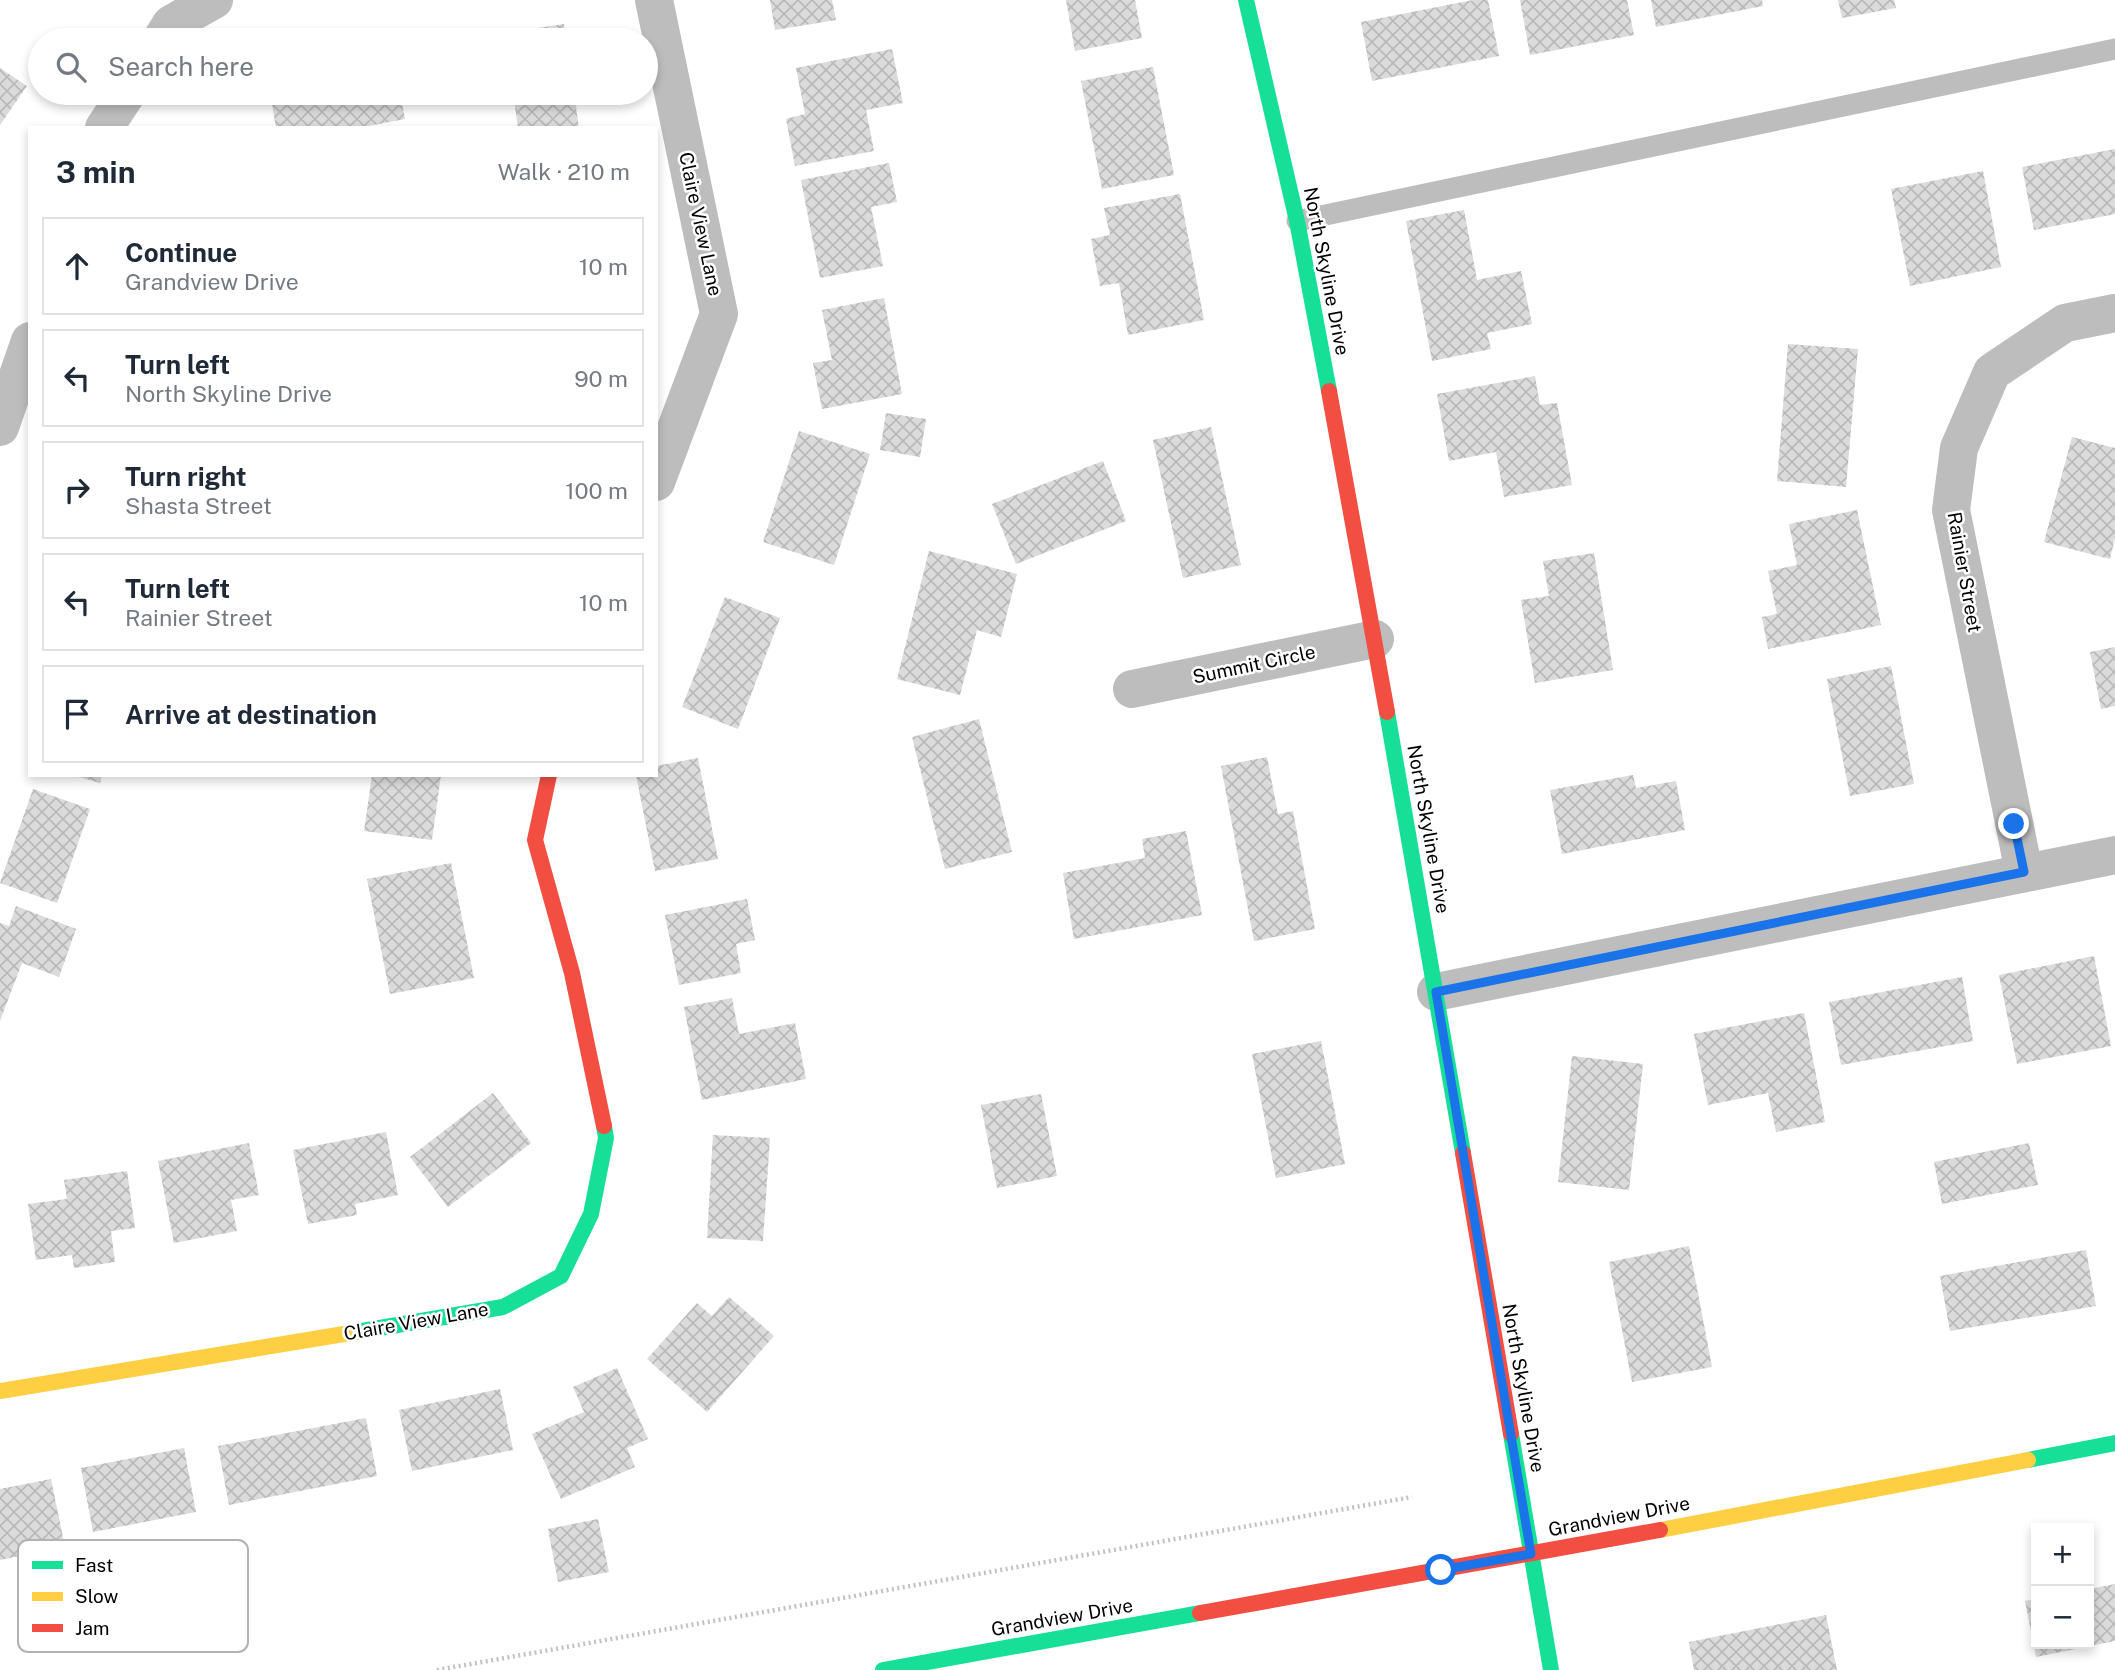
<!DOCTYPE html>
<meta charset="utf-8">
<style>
:root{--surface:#fff;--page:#f6f6f7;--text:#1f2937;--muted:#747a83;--line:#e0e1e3}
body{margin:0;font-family:"Public Sans",sans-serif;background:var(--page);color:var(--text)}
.controls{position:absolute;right:21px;bottom:21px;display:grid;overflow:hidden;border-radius:0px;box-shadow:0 4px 10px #0003}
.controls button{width:63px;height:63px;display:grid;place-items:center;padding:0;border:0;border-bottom:2px solid var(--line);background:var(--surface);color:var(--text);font:35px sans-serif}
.stop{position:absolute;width:21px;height:21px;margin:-16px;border:5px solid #1a73e8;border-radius:50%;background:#fff}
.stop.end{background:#1a73e8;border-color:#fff;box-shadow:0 2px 7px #0008}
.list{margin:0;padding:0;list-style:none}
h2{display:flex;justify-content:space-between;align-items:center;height:91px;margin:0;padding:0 28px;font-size:30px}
h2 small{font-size:23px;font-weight:400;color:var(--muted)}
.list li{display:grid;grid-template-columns:46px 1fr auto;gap:21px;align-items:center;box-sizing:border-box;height:98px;margin:0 14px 14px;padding:0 14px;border:2px solid var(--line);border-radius:0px}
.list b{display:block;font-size:26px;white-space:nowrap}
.list p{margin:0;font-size:23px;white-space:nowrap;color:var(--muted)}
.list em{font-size:23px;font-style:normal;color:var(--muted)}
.icon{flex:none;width:38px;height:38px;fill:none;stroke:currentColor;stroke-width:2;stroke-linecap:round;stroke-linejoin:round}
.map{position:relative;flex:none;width:2115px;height:1670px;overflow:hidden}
.search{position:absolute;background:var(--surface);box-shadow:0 4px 10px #0003;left:28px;top:28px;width:630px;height:77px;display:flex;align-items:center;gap:18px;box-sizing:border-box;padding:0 24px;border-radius:38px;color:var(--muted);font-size:26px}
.panel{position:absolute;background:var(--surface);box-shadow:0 4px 10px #0003;left:28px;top:126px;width:630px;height:651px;border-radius:0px}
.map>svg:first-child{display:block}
.building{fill:url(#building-cross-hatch)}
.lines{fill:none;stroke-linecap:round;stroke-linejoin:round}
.path{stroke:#c2c2c2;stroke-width:4.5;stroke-dasharray:2 3.5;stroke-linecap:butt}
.lane{stroke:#bdbdbd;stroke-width:21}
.street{stroke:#bdbdbd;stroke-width:38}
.fast{stroke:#16e098;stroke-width:16}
.slow{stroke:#ffcf43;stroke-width:16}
.jam{stroke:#f24e42;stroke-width:16}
.route{stroke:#1a73e8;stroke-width:9}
.labels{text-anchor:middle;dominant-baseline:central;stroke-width:5;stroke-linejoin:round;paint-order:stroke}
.street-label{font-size:19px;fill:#000;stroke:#fff}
.key{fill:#fff;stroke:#b2b2b2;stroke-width:2}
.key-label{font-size:19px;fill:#000}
</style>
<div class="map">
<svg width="2115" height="1670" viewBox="0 0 2115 1670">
<defs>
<pattern id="building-cross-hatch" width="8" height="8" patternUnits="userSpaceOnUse" patternTransform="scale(1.75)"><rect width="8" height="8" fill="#dbdbdb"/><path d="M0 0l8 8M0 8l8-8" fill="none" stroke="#bababa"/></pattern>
</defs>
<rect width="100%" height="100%" fill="#fff"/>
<g class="building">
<polygon points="770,0 832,0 836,20 775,30"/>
<polygon points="1066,0 1135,0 1142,38 1075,51"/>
<polygon points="1473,0 1488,0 1499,56 1372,81 1361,22"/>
<polygon points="1520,0 1627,0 1634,35 1530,55"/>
<polygon points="1651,0 1762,0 1763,6 1656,27"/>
<polygon points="1838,0 1894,0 1896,8 1842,18"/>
<polygon points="564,24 566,40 505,40 504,33"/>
<polygon points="892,49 903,103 866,110 874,151 795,166 786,119 805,114 796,68"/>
<polygon points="1153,67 1174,175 1102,189 1081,81"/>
<polygon points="0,68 27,86 0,125"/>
<polygon points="270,93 400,93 405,119 358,128 276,128"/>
<polygon points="513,93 574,93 579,128 518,128"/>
<polygon points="2115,149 2115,214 2034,230 2022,167"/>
<polygon points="889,163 897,202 871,207 883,266 820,278 801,180"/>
<polygon points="1983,171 2001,267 1910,286 1891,189"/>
<polygon points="1180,194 1204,320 1128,335 1119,283 1100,286 1091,239 1110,235 1104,208"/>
<polygon points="1464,210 1477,280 1521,271 1532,324 1487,333 1491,349 1432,361 1406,221"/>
<polygon points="884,298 902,394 822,409 813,363 832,360 822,310"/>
<polygon points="1788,344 1858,349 1846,487 1777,481"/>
<polygon points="1535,376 1540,405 1557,403 1572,485 1504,497 1496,452 1449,461 1437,394"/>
<polygon points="886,413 926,419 920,457 880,450"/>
<polygon points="1211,427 1241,565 1183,578 1153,440"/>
<polygon points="799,431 870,454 834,565 763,542"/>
<polygon points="2072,437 2115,448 2115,538 2110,559 2044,542"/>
<polygon points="1103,461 1126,521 1016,564 992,504"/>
<polygon points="1857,510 1881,625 1768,649 1762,617 1777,614 1768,571 1797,565 1789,524"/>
<polygon points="929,551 1017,574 1001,637 977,630 960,695 897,679"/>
<polygon points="1594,553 1613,670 1535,683 1521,600 1549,596 1543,561"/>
<polygon points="725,597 780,618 738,729 682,707"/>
<polygon points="2115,647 2115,706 2101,709 2090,652"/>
<polygon points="1891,666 1914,784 1850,796 1827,679"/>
<polygon points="979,719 1012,852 945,869 912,737"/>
<polygon points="1267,757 1278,814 1293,811 1315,929 1254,941 1221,766"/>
<polygon points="698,758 718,859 655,871 636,775 656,775 656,766"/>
<polygon points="72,775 102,775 100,783"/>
<polygon points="372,775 441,775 432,840 364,831"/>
<polygon points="1633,775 1636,788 1676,781 1685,830 1562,854 1550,790"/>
<polygon points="33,789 90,809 57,903 0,883"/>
<polygon points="1186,831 1202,915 1074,939 1063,873 1145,858 1142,839"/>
<polygon points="451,863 474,978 390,994 367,879"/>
<polygon points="747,899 755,940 736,944 741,973 679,985 665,915"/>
<polygon points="16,906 76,929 59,977 22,963 0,1021 0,923 9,926"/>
<polygon points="2094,956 2111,1046 2017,1064 1999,975"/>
<polygon points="1962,977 1973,1041 1841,1065 1829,1002"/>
<polygon points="732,998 739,1034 795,1023 806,1079 702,1100 684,1007"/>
<polygon points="1804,1013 1825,1122 1776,1132 1768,1093 1708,1105 1694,1034"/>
<polygon points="1321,1041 1345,1164 1276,1178 1252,1054"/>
<polygon points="1572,1056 1643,1064 1629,1190 1558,1182"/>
<polygon points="493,1093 531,1143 448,1207 410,1157"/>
<polygon points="1041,1094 1057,1176 997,1188 981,1105"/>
<polygon points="386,1132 398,1195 355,1204 357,1215 308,1224 293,1150"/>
<polygon points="713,1135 770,1138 763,1241 707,1238"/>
<polygon points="249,1143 259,1195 231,1200 237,1231 174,1243 158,1161"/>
<polygon points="2029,1143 2038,1185 1942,1204 1934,1162"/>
<polygon points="127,1171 135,1228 111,1231 115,1262 74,1268 72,1255 36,1260 28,1204 67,1199 64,1180"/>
<polygon points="1689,1246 1712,1367 1632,1382 1609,1262"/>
<polygon points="2086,1250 2096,1306 1950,1331 1940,1276"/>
<polygon points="729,1297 774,1336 707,1412 647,1359 697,1303 712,1316"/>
<polygon points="617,1368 648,1439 627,1448 635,1467 561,1499 532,1434 584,1412 573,1387"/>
<polygon points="500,1389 513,1450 412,1471 399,1410"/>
<polygon points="366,1418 377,1476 229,1505 218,1446"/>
<polygon points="184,1448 196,1512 93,1532 81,1468"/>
<polygon points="51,1479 65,1547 0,1560 0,1489"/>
<polygon points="598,1519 609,1572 558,1582 548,1529"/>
<polygon points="2115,1584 2115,1641 2036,1657 2025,1601 2036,1599 2036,1644 2089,1644 2089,1589"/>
<polygon points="1826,1615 1837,1670 1694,1670 1689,1642"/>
</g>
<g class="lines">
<polyline class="path" points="437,1670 1412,1497"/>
<polyline class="lane" points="1297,221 2115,49"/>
<g class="street">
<polyline points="654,0 719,314 656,482"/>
<polyline points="161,40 171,24 214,0"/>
<polyline points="104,128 127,93"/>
<polyline points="0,427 30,341"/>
<polyline points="1132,689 1375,639"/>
<polyline points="2024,872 1951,510 1959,448 1992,372 2065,323 2115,313"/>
<polyline points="1436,992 2115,855"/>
</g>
<g class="fast">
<polyline points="1246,0 1297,221 1329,391"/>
<polyline points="1387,712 1463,1153"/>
<polyline points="356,1332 503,1307 561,1276 591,1214 606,1138 604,1126"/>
<polyline points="1511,1434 1551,1670"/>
<polyline points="2028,1460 2115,1443"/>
<polyline points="883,1670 1200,1613"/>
</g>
<g class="slow">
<polyline points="0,1391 356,1332"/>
<polyline points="1660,1530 2028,1460"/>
</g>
<g class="jam">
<polyline points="1329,391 1387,712"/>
<polyline points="549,775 535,840 572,973 604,1126"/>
<polyline points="1463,1153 1511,1434"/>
<polyline points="1200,1613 1660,1530"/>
</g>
</g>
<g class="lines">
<polyline class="route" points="1441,1570 1531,1554 1436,992 2024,872 2014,824"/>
</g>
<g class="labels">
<g class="street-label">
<text transform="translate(701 224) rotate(78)">Claire View Lane</text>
<text transform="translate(1327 271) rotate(79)">North Skyline Drive</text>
<text transform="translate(1965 572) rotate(80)">Rainier Street</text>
<text transform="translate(1254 664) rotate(-12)">Summit Circle</text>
<text transform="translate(1429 829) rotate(80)">North Skyline Drive</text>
<text transform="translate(416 1321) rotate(-10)">Claire View Lane</text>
<text transform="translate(1524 1388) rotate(80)">North Skyline Drive</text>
<text transform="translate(1619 1516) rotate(-11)">Grandview Drive</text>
<text transform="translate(1062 1617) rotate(-10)">Grandview Drive</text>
</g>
</g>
<rect x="18" y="1540" width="230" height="112" rx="10" class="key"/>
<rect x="32" y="1561" width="31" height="8" fill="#16e098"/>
<rect x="32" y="1592" width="31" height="9" fill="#ffcf43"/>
<rect x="32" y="1624" width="31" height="8" fill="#f24e42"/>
<g class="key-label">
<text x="75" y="1572">Fast</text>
<text x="75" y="1603">Slow</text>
<text x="75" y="1635">Jam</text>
</g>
</svg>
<div class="controls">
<button>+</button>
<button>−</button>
</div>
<div class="stop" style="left:1441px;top:1570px"></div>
<div class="stop end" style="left:2014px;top:824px"></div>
<div class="search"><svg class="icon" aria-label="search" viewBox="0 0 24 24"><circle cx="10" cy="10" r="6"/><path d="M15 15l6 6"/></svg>Search here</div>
<section class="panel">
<h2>3 min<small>Walk · 210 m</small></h2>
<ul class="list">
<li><svg class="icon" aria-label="ahead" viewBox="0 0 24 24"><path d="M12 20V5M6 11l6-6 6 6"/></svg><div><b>Continue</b><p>Grandview Drive</p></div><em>10 m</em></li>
<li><svg class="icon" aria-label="left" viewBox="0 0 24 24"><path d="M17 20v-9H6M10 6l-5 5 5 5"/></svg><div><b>Turn left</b><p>North Skyline Drive</p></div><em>90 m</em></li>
<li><svg class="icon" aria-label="right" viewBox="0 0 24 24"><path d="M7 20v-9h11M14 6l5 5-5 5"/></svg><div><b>Turn right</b><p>Shasta Street</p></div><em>100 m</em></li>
<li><svg class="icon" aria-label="left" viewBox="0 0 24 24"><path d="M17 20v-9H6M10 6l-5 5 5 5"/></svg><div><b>Turn left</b><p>Rainier Street</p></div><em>10 m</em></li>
<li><svg class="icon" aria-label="arrive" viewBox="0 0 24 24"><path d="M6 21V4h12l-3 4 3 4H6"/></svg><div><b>Arrive at destination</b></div></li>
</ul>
</section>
</div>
